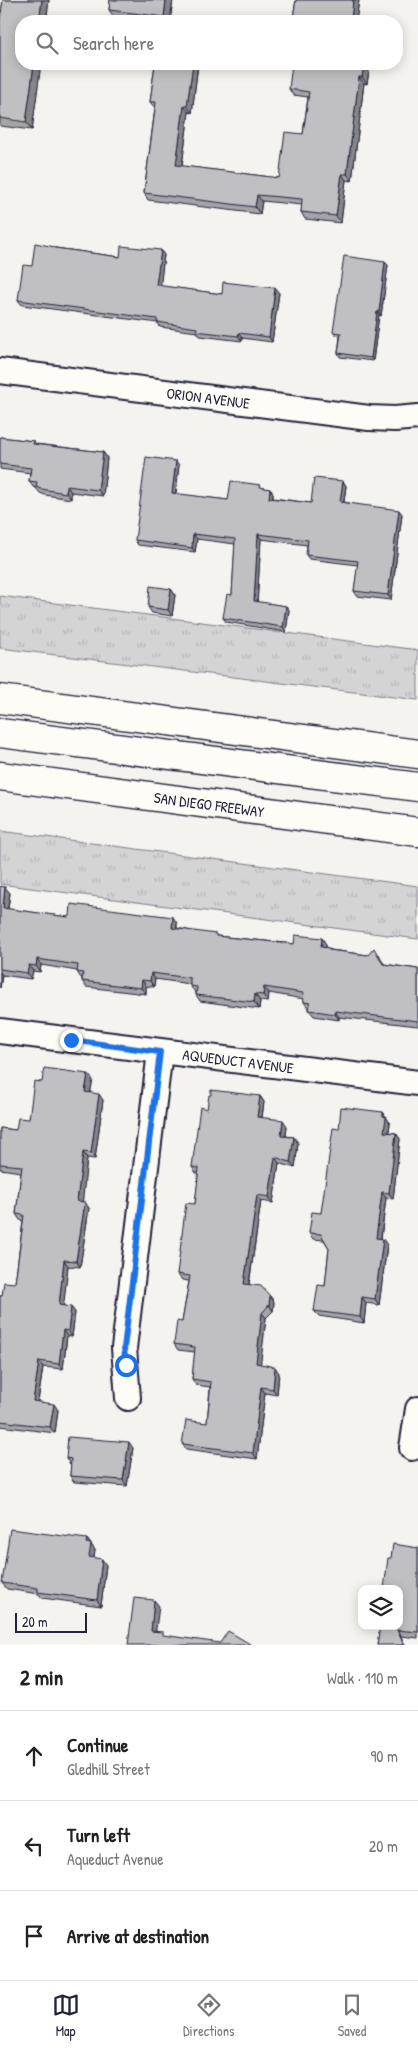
<!DOCTYPE html>
<meta charset="utf-8">
<style>
:root{--surface:#fff;--page:#f6f6f6;--text:#222;--muted:#767676;--line:#e0e0e0;--accent:#22223b}
body{margin:0;font-family:"Patrick Hand",sans-serif;background:var(--page);color:var(--text)}
.controls{position:absolute;right:15px;bottom:15px;display:grid;overflow:hidden;border-radius:10px;box-shadow:0 2px 12px #0003}
.controls button{width:45px;height:45px;display:grid;place-items:center;padding:0;border:0;border-bottom:1px solid var(--line);background:var(--surface);color:var(--text);font:25px sans-serif}
.scale{position:absolute;left:15px;bottom:12px;width:72px;box-sizing:border-box;padding-left:5px;border:2px solid #22223b;border-top:0;font-size:14px;line-height:18px;white-space:nowrap;color:#22223b;-webkit-text-stroke:4px #fdfcf7;paint-order:stroke}
.stop{position:absolute;width:15px;height:15px;margin:-11px;border:4px solid #1a73e8;border-radius:50%;background:#fff}
.stop.end{background:#1a73e8;border-color:#fff;box-shadow:0 1px 5px #0008}
.list{margin:0;padding:0;list-style:none}
h2{display:flex;justify-content:space-between;align-items:center;height:65px;margin:0;padding:0 20px;font-size:21px}
h2 small{font-size:16px;font-weight:400;color:var(--muted)}
.list li{display:grid;grid-template-columns:32px 1fr auto;gap:15px;align-items:center;box-sizing:border-box;height:90px;padding:0 20px;border-top:1px solid var(--line)}
.list b{display:block;font-size:19px;white-space:nowrap}
.list p{margin:0;font-size:16px;white-space:nowrap;color:var(--muted)}
.list em{font-size:16px;font-style:normal;color:var(--muted)}
.icon{flex:none;width:28px;height:28px;fill:none;stroke:currentColor;stroke-width:2;stroke-linecap:round;stroke-linejoin:round}
.map{position:relative;flex:none;width:418px;height:1645px;overflow:hidden}
.search{position:absolute;background:var(--surface);box-shadow:0 2px 12px #0003;left:15px;right:15px;top:15px;height:55px;display:flex;align-items:center;gap:12px;box-sizing:border-box;padding:0 18px;border-radius:20px;color:var(--muted);font-size:19px}
.sheet{height:335px;background:var(--surface)}
nav{display:flex;justify-content:space-around;align-items:center;box-sizing:border-box;height:70px;border-top:1px solid var(--line);background:var(--surface);font-size:14px;color:var(--muted)}
nav a{display:grid;justify-items:center;gap:2px}
nav .on{color:var(--accent)}
.map>svg:first-child{display:block}
.grass{fill:url(#grass-tufts);stroke:#7c7b88}
.lines{fill:none;stroke-linecap:round;stroke-linejoin:round}
.street-casing{stroke:#22223b;stroke-width:28}
.highway-casing{stroke:#22223b;stroke-width:31}
.street{stroke:#fdfcf7;stroke-width:24}
.highway{stroke:#fdfcf7;stroke-width:28}
.wall{fill:#a5a4a7;stroke:#22223b}
.shaded-wall{fill:#868688;stroke:#22223b}
.building{fill:#c0bfc2;stroke:#22223b}
.route{stroke:#1a73e8;stroke-width:6}
.labels{text-anchor:middle;dominant-baseline:central;stroke-width:5;stroke-linejoin:round;paint-order:stroke}
.street-label{font-size:15px;fill:#22223b;stroke:#fdfcf7}
</style>
<div class="map">
<svg width="418" height="1645" viewBox="0 0 418 1645">
<defs>
<pattern id="grass-tufts" width="24" height="20" patternUnits="userSpaceOnUse" patternTransform="scale(1.25)"><rect width="24" height="20" fill="#d5d4d5"/><path d="M3 7l-1-3M5 7V3M7 7l1-3M15 17l-1-3M17 17v-4M19 17l1-3" fill="none" stroke="#b7b6b8"/></pattern>
</defs>
<rect width="100%" height="100%" fill="#f4f3ef"/>
<filter id="ink" filterUnits="userSpaceOnUse"><feTurbulence type="fractalNoise" baseFrequency=".02" numOctaves="2"/><feDisplacementMap in="SourceGraphic" scale="10" xChannelSelector="R" yChannelSelector="G"/><feConvolveMatrix kernelMatrix="1 2 1 2 8 2 1 2 1" color-interpolation-filters="sRGB"/></filter>
<g filter="url(#ink)">
<g class="grass">
<polygon points="0,596 418,650 418,700 0,648"/>
<polygon points="0,831 418,886 418,939 0,884"/>
</g>
<g class="lines">
<defs>
<g id="street">
<path id="s1" d="M0 371 369 418 395 419 418 417"/>
<path id="s2" d="M0 1031 418 1083"/>
<polyline points="128,1398 124,1348 160,1052"/>
<polyline points="412,1448 418,1409"/>
</g>
<g id="highway">
<polyline points="0,699 418,754"/>
<polyline points="0,733 418,787"/>
<path id="s3" d="M0 776 418 832"/>
</g>
</defs>
<use href="#street" class="street-casing"/>
<use href="#highway" class="highway-casing"/>
<use href="#street" class="street"/>
<use href="#highway" class="highway"/>
</g>
<g class="wall">
<polygon points="3,0 49,0 32,130 0,126 0,19"/>
<polygon points="110,0 173,0 170,21 143,21 114,17 109,10"/>
<polygon points="296,0 359,0 356,21 296,21 293,17"/>
<polygon points="155,64 198,64 192,113 189,112 182,166 279,178 303,134 308,97 293,95 289,89 370,64 367,84 364,83 352,181 346,180 341,223 305,219 301,212 302,205 262,201 260,214 148,200 144,193 155,108 150,102"/>
<polygon points="56,248 120,257 164,255 160,286 222,294 279,293 272,342 242,338 242,341 200,336 197,332 160,327 158,323 22,305 18,300 32,266"/>
<polygon points="385,262 388,265 381,316 379,315 373,361 340,357 338,353 340,336 335,335 333,332"/>
<polygon points="0,437 34,441 36,444 103,452 107,458 103,496 71,492 71,499 45,495 40,493 36,488 33,487 29,481 30,473 0,469"/>
<polygon points="179,465 176,494 228,500 263,488 270,489 273,493 273,498 311,503 343,481 346,486 344,502 402,514 391,600 357,596 354,591 358,565 309,559 306,555 307,545 261,539 257,602 286,606 289,610 286,632 226,622 223,618 232,595 235,544 197,539 195,552 138,545 135,540"/>
<polygon points="171,589 175,595 172,616 152,613 148,607"/>
<polygon points="0,886 10,893 8,909 68,917 177,923 177,928 217,936 294,944 326,944 326,948 329,948 331,950 368,955 379,954 384,964 418,969 418,1026 339,1017 339,1020 314,1016 309,1010 310,1008 308,1008 304,1002 304,999 269,993 268,1002 260,1001 259,1009 200,1001 196,995 196,992 195,992 190,986 190,984 155,979 154,987 146,986 146,994 86,987 82,981 82,978 81,978 77,972 77,971 41,965 40,972 33,971 31,979 2,975 0,988"/>
<polygon points="93,1080 90,1093 103,1100 95,1159 87,1158 82,1201 89,1208 80,1267 68,1266 63,1306 75,1312 72,1337 67,1336 63,1369 43,1367 38,1402 58,1410 55,1433 0,1426 0,1296 2,1296 15,1283 23,1221 20,1220 16,1214 21,1172 0,1169 0,1128 16,1130 29,1119 42,1082"/>
<polygon points="260,1096 264,1102 262,1118 287,1126 286,1136 294,1137 298,1143 295,1168 279,1163 273,1203 261,1201 249,1285 270,1296 274,1302 273,1311 266,1318 260,1364 279,1373 277,1395 265,1393 257,1459 186,1449 182,1444 207,1423 210,1387 196,1385 192,1379 195,1352 178,1350 174,1344 182,1322 189,1281 182,1280 177,1274 195,1204 199,1173 196,1173 192,1167 207,1109"/>
<polygon points="383,1112 390,1123 389,1132 396,1133 400,1139 393,1199 386,1198 381,1239 387,1245 379,1305 366,1303 364,1323 319,1316 314,1311 325,1286 329,1248 324,1240 313,1239 309,1233 321,1213 339,1129"/>
<polygon points="133,1448 127,1486 74,1482 70,1476 71,1464 70,1464 66,1458"/>
<polygon points="87,1539 95,1550 94,1558 106,1565 101,1606 42,1598 39,1594 7,1589 2,1583"/>
<polygon points="418,1548 418,1638 401,1636 377,1645 391,1558"/>
</g>
<g class="shaded-wall">
<polygon points="42,0 49,0 46,21 39,21"/>
<polygon points="166,0 173,0 170,21 167,21 164,17"/>
<polygon points="353,0 359,0 356,21 351,21"/>
<polygon points="34,64 41,64 32,130 26,122"/>
<polygon points="193,64 198,64 192,113 187,106"/>
<polygon points="364,64 370,64 367,84 362,77"/>
<polygon points="359,77 364,83 352,181 347,174"/>
<polygon points="184,106 189,112 181,172 176,165"/>
<polygon points="342,174 346,180 341,223 336,216"/>
<polygon points="257,195 262,201 260,214 255,207"/>
<polygon points="161,250 164,255 160,290 156,285"/>
<polygon points="385,262 388,265 381,316 379,312"/>
<polygon points="275,288 279,293 272,342 269,337"/>
<polygon points="377,312 379,315 373,361 371,358"/>
<polygon points="239,333 242,338 242,341 238,336"/>
<polygon points="103,452 107,458 103,496 98,490"/>
<polygon points="176,461 179,465 175,498 172,493"/>
<polygon points="343,481 346,486 343,507 340,502"/>
<polygon points="67,486 71,492 71,499 66,493"/>
<polygon points="270,489 273,493 272,502 269,498"/>
<polygon points="399,510 402,514 391,600 388,595"/>
<polygon points="193,534 197,539 195,552 192,548"/>
<polygon points="258,534 261,539 257,606 254,601"/>
<polygon points="171,589 175,595 172,616 168,610"/>
<polygon points="286,606 289,610 286,632 283,627"/>
<polygon points="5,887 10,893 7,914 3,908"/>
<polygon points="173,917 177,923 176,934 172,928"/>
<polygon points="322,938 326,944 325,953 321,947"/>
<polygon points="37,959 41,965 40,972 36,966"/>
<polygon points="29,965 33,971 31,979 27,973"/>
<polygon points="0,972 2,975 0,988"/>
<polygon points="151,973 155,979 154,987 150,981"/>
<polygon points="142,980 146,986 146,994 141,988"/>
<polygon points="264,987 269,993 268,1002 263,995"/>
<polygon points="255,994 260,1001 259,1009 254,1002"/>
<polygon points="335,1011 339,1017 339,1020 335,1014"/>
<polygon points="88,1074 93,1080 89,1098 85,1092"/>
<polygon points="99,1094 103,1100 95,1159 91,1153"/>
<polygon points="260,1096 264,1102 261,1123 257,1117"/>
<polygon points="383,1112 390,1123 388,1138 384,1132"/>
<polygon points="283,1120 287,1126 285,1141 281,1136"/>
<polygon points="396,1133 400,1139 393,1199 389,1193"/>
<polygon points="294,1137 298,1143 295,1168 290,1162"/>
<polygon points="83,1152 87,1158 82,1207 77,1201"/>
<polygon points="275,1157 279,1163 273,1203 269,1197"/>
<polygon points="382,1192 386,1198 380,1244 376,1238"/>
<polygon points="257,1195 261,1201 248,1290 244,1284"/>
<polygon points="85,1202 89,1208 80,1267 76,1261"/>
<polygon points="383,1239 387,1245 379,1305 375,1299"/>
<polygon points="64,1260 68,1266 63,1311 59,1305"/>
<polygon points="270,1296 274,1302 273,1311 269,1305"/>
<polygon points="362,1297 366,1303 364,1323 360,1317"/>
<polygon points="71,1307 75,1312 72,1337 68,1331"/>
<polygon points="262,1313 266,1318 260,1369 256,1363"/>
<polygon points="63,1330 67,1336 63,1369 59,1364"/>
<polygon points="39,1361 43,1367 37,1407 33,1401"/>
<polygon points="275,1367 279,1373 277,1395 273,1389"/>
<polygon points="261,1387 265,1393 257,1459 253,1453"/>
<polygon points="54,1404 58,1410 55,1433 50,1427"/>
<polygon points="129,1442 133,1448 127,1486 123,1480"/>
<polygon points="87,1539 95,1550 93,1563 89,1557 86,1543"/>
<polygon points="102,1559 106,1565 101,1606 97,1600"/>
<polygon points="154,1600 159,1606 155,1637 151,1631"/>
<polygon points="397,1630 401,1636 405,1645 404,1645"/>
</g>
<g class="building">
<polygon points="3,0 42,0 39,21 21,21 21,64 34,64 26,122 0,118 0,19"/>
<polygon points="110,0 166,0 164,17 109,10"/>
<polygon points="296,0 353,0 351,21 305,21 306,19 293,17"/>
<polygon points="155,64 193,64 187,106 184,106 176,165 279,178 285,132 303,134 309,92 289,89 292,64 364,64 362,77 359,77 347,174 342,174 336,216 301,212 302,199 257,195 255,207 144,193 156,102 150,102"/>
<polygon points="35,243 55,247 55,248 120,257 121,246 161,250 156,285 222,294 223,282 275,288 269,337 239,333 238,336 196,331 197,328 157,322 157,319 18,300 23,265 32,266"/>
<polygon points="344,256 385,262 379,312 377,312 371,358 338,353 341,333 333,332"/>
<polygon points="0,437 34,441 33,444 103,452 98,490 67,486 66,493 41,489 36,487 37,482 29,481 31,468 0,464"/>
<polygon points="146,457 176,461 172,493 228,500 231,481 261,485 260,487 270,489 269,498 311,503 314,478 343,481 340,502 399,510 388,595 354,591 358,561 306,555 308,540 258,534 254,601 286,606 283,627 223,618 227,594 232,595 235,539 193,534 192,548 135,540"/>
<polygon points="150,586 171,589 168,610 148,607"/>
<polygon points="0,886 5,887 3,908 68,917 70,916 71,904 173,917 172,928 216,934 216,936 294,944 295,935 322,938 321,947 329,948 329,950 368,955 374,948 383,964 418,969 418,1021 335,1011 335,1014 309,1010 310,1003 304,1002 303,993 264,987 263,995 255,994 254,1002 196,995 197,987 190,986 190,978 151,973 150,981 142,980 141,988 82,981 83,973 77,972 78,965 37,959 36,966 29,965 27,973 0,969"/>
<polygon points="44,1068 88,1074 85,1092 99,1094 91,1153 83,1152 77,1201 85,1202 76,1261 64,1260 59,1305 71,1307 68,1331 63,1330 59,1364 39,1361 33,1401 54,1404 50,1427 0,1421 0,1296 2,1296 4,1282 15,1283 24,1215 16,1214 22,1166 0,1164 0,1128 16,1130 18,1118 29,1119 34,1081 42,1082"/>
<polygon points="211,1090 260,1096 257,1117 283,1120 281,1136 294,1137 290,1162 275,1157 269,1197 257,1195 244,1284 261,1286 270,1296 269,1305 262,1313 256,1363 275,1367 273,1389 261,1387 253,1453 182,1444 186,1420 207,1423 211,1382 192,1379 195,1347 174,1344 177,1321 182,1322 190,1276 177,1274 186,1203 195,1204 199,1168 192,1167 200,1107 207,1109 209,1095 211,1095"/>
<polygon points="341,1107 383,1112 383,1116 386,1117 384,1132 396,1133 389,1193 382,1192 376,1238 383,1239 375,1299 362,1297 360,1317 314,1311 318,1285 325,1286 329,1248 321,1234 309,1233 312,1212 321,1213 333,1128 339,1129"/>
<polygon points="68,1437 129,1442 123,1480 70,1476 71,1459 66,1458"/>
<polygon points="10,1529 87,1539 86,1543 91,1544 89,1557 102,1559 97,1600 38,1592 38,1588 2,1583"/>
<polygon points="393,1544 418,1548 418,1632 397,1630 404,1645 377,1645 380,1626 399,1626 399,1589 384,1589 388,1558 391,1558"/>
<polygon points="134,1598 154,1600 151,1631 163,1632 163,1635 220,1643 228,1631 250,1644 249,1645 128,1645"/>
</g>
</g>
<g class="lines" filter="url(#ink)">
<polyline class="route" points="71,1040 160,1052 124,1348 126,1365"/>
</g>
<g class="labels">
<g class="street-label">
<text stroke="none"><textPath href="#s1" startOffset="210">ORION AVENUE</textPath></text>
<text stroke="none"><textPath href="#s3" startOffset="211">SAN DIEGO FREEWAY</textPath></text>
<text stroke="none"><textPath href="#s2" startOffset="240">AQUEDUCT AVENUE</textPath></text>
</g>
</g>
</svg>
<div class="controls">
<button><svg class="icon" aria-label="layers" viewBox="0 0 24 24"><path d="M12 4l9 5-9 5-9-5zM3 14l9 5 9-5"/></svg></button>
</div>
<div class="scale">20 m</div>
<div class="stop" style="left:126px;top:1365px"></div>
<div class="stop end" style="left:71px;top:1040px"></div>
<div class="search"><svg class="icon" aria-label="search" viewBox="0 0 24 24"><circle cx="10" cy="10" r="6"/><path d="M15 15l6 6"/></svg>Search here</div>
</div>
<section class="sheet">
<h2>2 min<small>Walk · 110 m</small></h2>
<ul class="list">
<li><svg class="icon" aria-label="ahead" viewBox="0 0 24 24"><path d="M12 20V5M6 11l6-6 6 6"/></svg><div><b>Continue</b><p>Gledhill Street</p></div><em>90 m</em></li>
<li><svg class="icon" aria-label="left" viewBox="0 0 24 24"><path d="M17 20v-9H6M10 6l-5 5 5 5"/></svg><div><b>Turn left</b><p>Aqueduct Avenue</p></div><em>20 m</em></li>
<li><svg class="icon" aria-label="arrive" viewBox="0 0 24 24"><path d="M6 21V4h12l-3 4 3 4H6"/></svg><div><b>Arrive at destination</b></div></li>
</ul>
</section>
<nav>
<a class="on"><svg class="icon" aria-label="map" viewBox="0 0 24 24"><path d="M3 6l6-2 6 2 6-2v14l-6 2-6-2-6 2zM9 4v14M15 6v14"/></svg>Map</a>
<a><svg class="icon" aria-label="directions" viewBox="0 0 24 24"><path d="M12 3l9 9-9 9-9-9zM9 14v-3h6M13 9l2 2-2 2"/></svg>Directions</a>
<a><svg class="icon" aria-label="saved" viewBox="0 0 24 24"><path d="M7 4h10v16l-5-4-5 4z"/></svg>Saved</a>
</nav>
